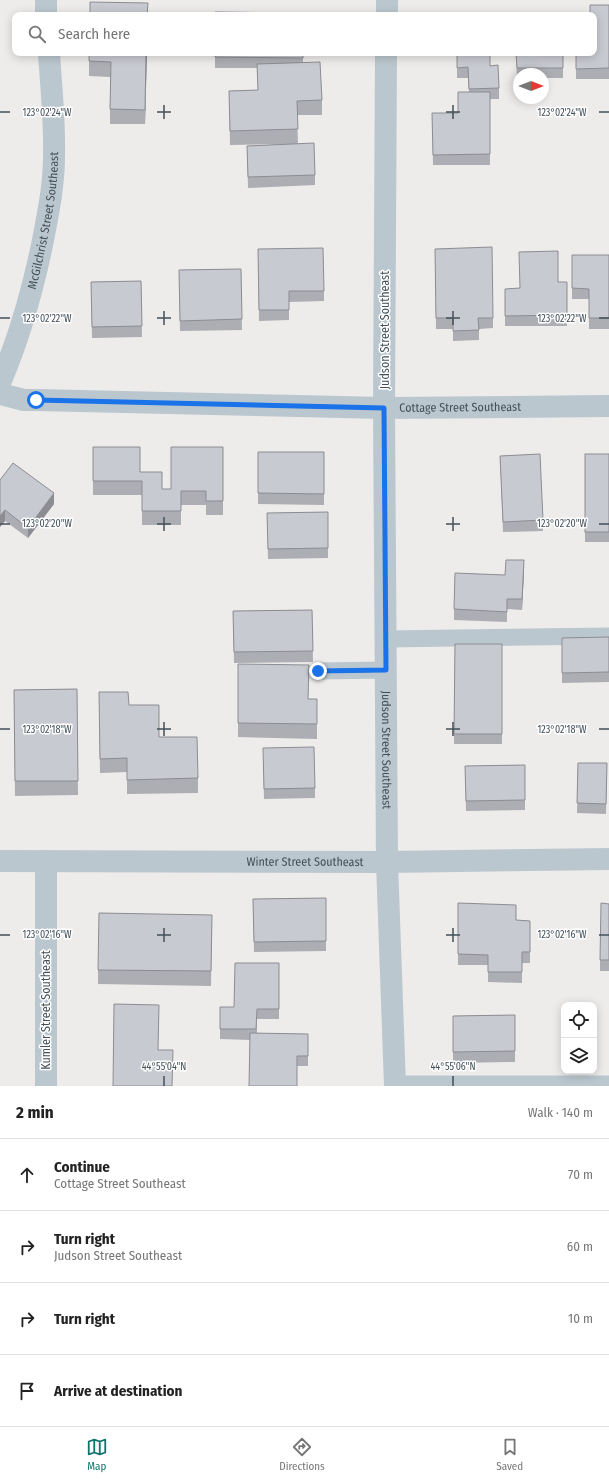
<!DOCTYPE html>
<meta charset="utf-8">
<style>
:root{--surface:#fff;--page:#f6f6f6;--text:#222;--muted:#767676;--line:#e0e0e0;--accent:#0f766e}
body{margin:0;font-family:"Fira Sans Condensed",sans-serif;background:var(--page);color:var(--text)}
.controls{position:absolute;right:12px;bottom:12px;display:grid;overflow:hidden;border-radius:8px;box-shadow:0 2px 10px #0003}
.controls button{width:36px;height:36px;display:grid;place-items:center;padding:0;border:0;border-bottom:1px solid var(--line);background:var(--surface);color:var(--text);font:20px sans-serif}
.compass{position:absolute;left:513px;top:68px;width:36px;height:36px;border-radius:50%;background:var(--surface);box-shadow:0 2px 10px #0003;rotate:90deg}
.stop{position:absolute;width:12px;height:12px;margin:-9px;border:3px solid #1a73e8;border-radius:50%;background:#fff}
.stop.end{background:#1a73e8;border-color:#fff;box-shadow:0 1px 4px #0008}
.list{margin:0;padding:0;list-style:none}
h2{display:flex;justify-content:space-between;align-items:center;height:52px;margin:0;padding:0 16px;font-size:17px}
h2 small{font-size:13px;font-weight:400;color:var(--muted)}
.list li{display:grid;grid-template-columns:26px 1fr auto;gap:12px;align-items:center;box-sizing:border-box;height:72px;padding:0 16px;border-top:1px solid var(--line)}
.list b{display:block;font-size:15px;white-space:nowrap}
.list p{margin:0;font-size:13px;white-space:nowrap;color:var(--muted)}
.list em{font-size:13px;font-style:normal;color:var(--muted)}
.icon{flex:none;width:22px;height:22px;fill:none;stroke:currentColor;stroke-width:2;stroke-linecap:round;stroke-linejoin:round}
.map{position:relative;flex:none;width:609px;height:1086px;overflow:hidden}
.search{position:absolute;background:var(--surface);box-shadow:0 2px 10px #0003;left:12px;right:12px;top:12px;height:44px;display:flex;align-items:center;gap:10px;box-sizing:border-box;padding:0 14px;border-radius:8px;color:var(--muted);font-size:15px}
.sheet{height:340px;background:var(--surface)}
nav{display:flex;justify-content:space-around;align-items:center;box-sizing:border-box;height:56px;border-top:1px solid var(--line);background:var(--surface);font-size:11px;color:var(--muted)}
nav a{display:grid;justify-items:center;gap:2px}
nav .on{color:var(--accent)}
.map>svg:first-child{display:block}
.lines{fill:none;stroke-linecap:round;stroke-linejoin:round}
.service{stroke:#bbc7cf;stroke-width:17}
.minor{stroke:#bbc7cf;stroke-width:22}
.wall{fill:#acaeb4}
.shaded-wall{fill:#8c8d92}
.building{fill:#c8cad1;stroke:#8c8d92}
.route{stroke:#1a73e8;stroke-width:5}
.ticks{fill:none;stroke:#435059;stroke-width:1.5}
.labels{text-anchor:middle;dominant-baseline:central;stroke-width:3;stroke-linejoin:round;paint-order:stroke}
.street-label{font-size:12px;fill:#435059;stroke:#fff}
.ticks-label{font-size:10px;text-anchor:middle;fill:#435059;stroke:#fff;stroke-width:3;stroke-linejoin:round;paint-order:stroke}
</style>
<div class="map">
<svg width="609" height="1086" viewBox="0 0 609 1086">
<rect width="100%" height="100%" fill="#eeebeb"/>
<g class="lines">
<g class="service">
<polyline points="386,639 609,636"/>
<polyline points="318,671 386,670"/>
<polyline points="395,1084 609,1084"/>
</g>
<g class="minor">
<polyline points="46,0 46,15"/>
<polyline points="387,15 387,0"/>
<path id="s1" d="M386 53 384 408 387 862 395 1086"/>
<path id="s2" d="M0 383C20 336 34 286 44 235 49 209 54 183 54 156 55 122 51 87 49 53"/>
<path id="s3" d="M0 394 24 400H36L384 408 609 406"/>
<path id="s4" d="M0 861 387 862 609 859"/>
<polyline points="46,861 46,1086"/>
</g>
</g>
<g class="wall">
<polygon points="609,5 609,79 576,79 576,53 594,53"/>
<polygon points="89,53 147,53 145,124 110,124 110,77 89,76"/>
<polygon points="215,53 303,53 303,63 322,100 322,115 297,115 298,144 315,175 315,185 248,188 247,146 285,144 230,145 229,91 258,90 257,68 215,68"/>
<polygon points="457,53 490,66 499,88 499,99 490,99 490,165 433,165 432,113 458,113 469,92 468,78 457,78"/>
<polygon points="516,53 563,53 563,78 543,78 543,74 519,74 519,79 517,79"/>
<polygon points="258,249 324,291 324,301 289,302 289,320 259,321"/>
<polygon points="435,249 493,318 493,328 479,329 479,340 453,341 453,329 436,329"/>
<polygon points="572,255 609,255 609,329 589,329 589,299 572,299"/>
<polygon points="241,269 242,330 180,331 179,270"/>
<polygon points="141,281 142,337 92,338 91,282"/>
<polygon points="558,282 567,282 567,326 505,326 505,289 520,288"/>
<polygon points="93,447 140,472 162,489 171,489 223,447 223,515 206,515 206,505 181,505 181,525 142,525 142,495 93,495"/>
<polygon points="258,452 324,452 324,505 258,504"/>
<rect x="585" y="454" width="24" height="88"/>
<polygon points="500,456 543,520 543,531 503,532"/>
<polygon points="0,480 54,504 28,538 5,521 0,527"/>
<polygon points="328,512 328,558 268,559 267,513"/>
<polygon points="524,571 522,610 507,609 507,622 454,620 454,609 505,575"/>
<polygon points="312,610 313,662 234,663 233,611"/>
<polygon points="609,637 609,682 562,683 562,638"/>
<polygon points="455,644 502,644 502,744 454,744"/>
<polygon points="238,664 309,699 317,699 317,739 238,737"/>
<polygon points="77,689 78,795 15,796 14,690"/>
<polygon points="99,692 129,705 198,778 198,793 127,794 127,772 100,773"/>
<polygon points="263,759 315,788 315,798 264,799"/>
<polygon points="578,763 607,763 606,814 577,813"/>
<polygon points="525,765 525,810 466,811 465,766"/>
<polygon points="326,898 326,951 254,952 253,899"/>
<polygon points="458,903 516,920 530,921 530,963 522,963 522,983 488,982 488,965 458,965"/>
<polygon points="609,904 609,971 600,971 600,960"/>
<polygon points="212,915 211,986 98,984 98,970"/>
<polygon points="279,963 279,1019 257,1019 257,1033 308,1034 308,1066 297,1066 250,1040 220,1039 220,1007 234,1007"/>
<polygon points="515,1015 515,1062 453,1063 453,1016"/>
</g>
<g class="shaded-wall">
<polygon points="146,53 147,53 145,124 145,110"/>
<polygon points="54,493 54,504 28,538 28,528"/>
<polygon points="5,510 5,521 0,527 0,516"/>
<polygon points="524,560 524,571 522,610 522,599"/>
</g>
<g class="building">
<polygon points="90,2 148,3 147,15 90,15"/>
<polygon points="590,5 609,5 609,68 576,69 576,53 594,53 594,15 590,15"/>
<polygon points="215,12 303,13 303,15 215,15"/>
<polygon points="89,53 146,53 145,110 110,109 111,62 89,61"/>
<polygon points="215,53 303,53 303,58 215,57"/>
<polygon points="457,53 490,53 490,66 498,65 499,88 469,89 468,67 457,68"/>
<polygon points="516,53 563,53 563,68 517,68"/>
<polygon points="320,62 322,100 297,101 298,129 230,131 229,91 258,90 257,64"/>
<polygon points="458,92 490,92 490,154 433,155 432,113 458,113"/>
<polygon points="314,143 315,175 248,177 247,146"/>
<polygon points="492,247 493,318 478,318 479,330 453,331 453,318 436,318 435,249"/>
<polygon points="323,248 324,291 289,291 289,310 259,310 258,249"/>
<polygon points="558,251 558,282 567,282 567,315 505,316 505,289 520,288 519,252"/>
<polygon points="572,255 609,255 609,318 589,318 589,289 572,288"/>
<polygon points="241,269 242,319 180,321 179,270"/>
<polygon points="141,281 142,326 92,327 91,282"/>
<polygon points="93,447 140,447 140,472 162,472 162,489 171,489 171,447 223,447 223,501 206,501 206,491 181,491 181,511 142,511 142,481 93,481"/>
<polygon points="258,452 324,452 324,494 258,493"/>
<polygon points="540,454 543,520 503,522 500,456"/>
<rect x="585" y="454" width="24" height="78"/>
<polygon points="13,463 54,493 28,528 5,510 0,516 0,480"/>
<polygon points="328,512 328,548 268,549 267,513"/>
<polygon points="506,560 524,560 522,599 507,599 507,612 454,609 455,573 505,575"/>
<polygon points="312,610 313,651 234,652 233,611"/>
<polygon points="609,637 609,672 562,673 562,638"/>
<polygon points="455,644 502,644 502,734 454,734"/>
<polygon points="238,664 309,665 308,699 317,699 317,724 238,723"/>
<polygon points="77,689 78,781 15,781 14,690"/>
<polygon points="99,692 128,692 129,705 159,705 159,737 197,737 198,778 127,780 127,758 100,759"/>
<polygon points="314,747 315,788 264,789 263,748"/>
<polygon points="578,763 607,763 606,804 577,803"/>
<polygon points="525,765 525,800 466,801 465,766"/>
<polygon points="326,898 326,941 254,942 253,899"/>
<polygon points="458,903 516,905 516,920 530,921 530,952 522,952 522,972 488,972 488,955 458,954"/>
<polygon points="601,903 609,904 609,960 600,960"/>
<polygon points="99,913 212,915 211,971 98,970"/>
<polygon points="235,963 279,963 279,1009 257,1009 256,1029 220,1029 220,1007 234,1007"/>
<polygon points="114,1004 159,1005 158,1050 173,1050 172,1086 113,1086"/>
<polygon points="515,1015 515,1051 453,1052 453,1016"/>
<polygon points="250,1033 308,1034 308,1056 297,1056 297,1086 249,1086"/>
</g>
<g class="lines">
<polyline class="route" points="36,400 384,408 386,670 318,671"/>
</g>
<path class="ticks" d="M164 105V119M453 105V119M0 112H10M157 112H171M446 112H460M599 112H609M164 311V325M453 311V325M0 318H10M157 318H171M446 318H460M599 318H609M164 517V531M453 517V531M0 524H10M157 524H171M446 524H460M599 524H609M164 722V736M453 722V736M0 729H10M157 729H171M446 729H460M599 729H609M164 928V942M453 928V942M0 935H10M157 935H171M446 935H460M599 935H609M164 1076V1086M453 1076V1086"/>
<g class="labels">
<g class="street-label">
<text stroke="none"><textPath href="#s2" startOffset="169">McGilchrist Street Southeast</textPath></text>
<text transform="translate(385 330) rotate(-90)">Judson Street Southeast</text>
<text stroke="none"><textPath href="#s3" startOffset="461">Cottage Street Southeast</textPath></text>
<text stroke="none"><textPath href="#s1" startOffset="697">Judson Street Southeast</textPath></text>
<text stroke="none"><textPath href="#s4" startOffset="305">Winter Street Southeast</textPath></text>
<text transform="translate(46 1010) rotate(-90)">Kumler Street Southeast</text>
</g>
</g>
<g class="ticks-label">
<text x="562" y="116">123°02'24"W</text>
<text x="47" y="116">123°02'24"W</text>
<text x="47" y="322">123°02'22"W</text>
<text x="562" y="322">123°02'22"W</text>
<text x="47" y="527">123°02'20"W</text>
<text x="562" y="527">123°02'20"W</text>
<text x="562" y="733">123°02'18"W</text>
<text x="47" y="733">123°02'18"W</text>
<text x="562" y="938">123°02'16"W</text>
<text x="47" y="938">123°02'16"W</text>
<text x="164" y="1070">44°55'04"N</text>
<text x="453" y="1070">44°55'06"N</text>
</g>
</svg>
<div class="controls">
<button><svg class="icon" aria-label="locate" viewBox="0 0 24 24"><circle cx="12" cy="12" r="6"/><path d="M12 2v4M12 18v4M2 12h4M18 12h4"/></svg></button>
<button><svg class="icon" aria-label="layers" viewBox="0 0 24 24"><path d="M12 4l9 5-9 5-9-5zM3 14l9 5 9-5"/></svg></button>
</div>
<svg class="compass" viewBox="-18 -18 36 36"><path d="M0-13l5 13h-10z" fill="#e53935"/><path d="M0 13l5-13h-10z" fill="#767676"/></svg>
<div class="stop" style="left:36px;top:400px"></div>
<div class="stop end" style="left:318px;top:671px"></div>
<div class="search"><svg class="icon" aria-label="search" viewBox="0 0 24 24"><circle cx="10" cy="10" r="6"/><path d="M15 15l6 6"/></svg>Search here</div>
</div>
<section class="sheet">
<h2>2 min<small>Walk · 140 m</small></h2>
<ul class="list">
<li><svg class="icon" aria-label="ahead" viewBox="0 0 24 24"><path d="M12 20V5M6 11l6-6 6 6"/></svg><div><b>Continue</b><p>Cottage Street Southeast</p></div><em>70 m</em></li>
<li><svg class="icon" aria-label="right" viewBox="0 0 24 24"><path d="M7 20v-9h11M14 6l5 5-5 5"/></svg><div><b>Turn right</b><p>Judson Street Southeast</p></div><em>60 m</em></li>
<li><svg class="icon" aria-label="right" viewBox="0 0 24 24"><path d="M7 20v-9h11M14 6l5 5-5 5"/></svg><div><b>Turn right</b></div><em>10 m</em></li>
<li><svg class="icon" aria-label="arrive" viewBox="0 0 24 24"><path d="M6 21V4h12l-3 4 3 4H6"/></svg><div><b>Arrive at destination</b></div></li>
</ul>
</section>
<nav>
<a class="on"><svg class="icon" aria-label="map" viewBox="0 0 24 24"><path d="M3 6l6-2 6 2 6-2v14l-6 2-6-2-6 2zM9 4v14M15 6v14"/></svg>Map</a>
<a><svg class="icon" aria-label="directions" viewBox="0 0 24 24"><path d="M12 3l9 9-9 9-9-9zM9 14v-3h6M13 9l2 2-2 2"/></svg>Directions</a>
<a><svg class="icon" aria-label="saved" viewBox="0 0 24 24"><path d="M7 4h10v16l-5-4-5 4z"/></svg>Saved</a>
</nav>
